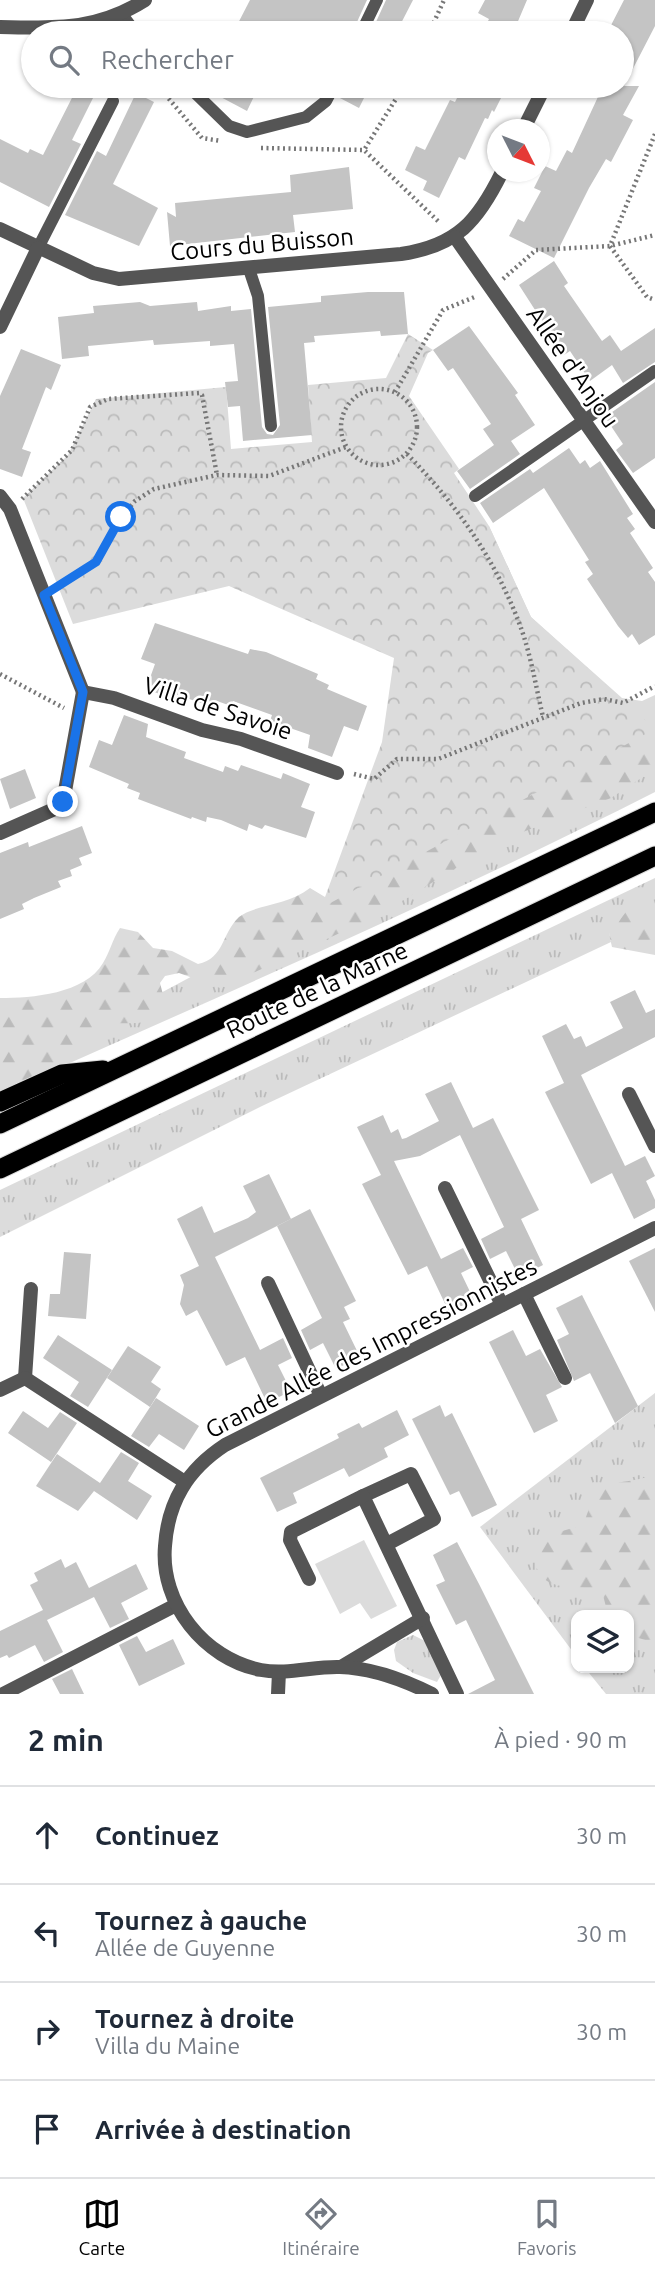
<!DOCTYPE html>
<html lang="fr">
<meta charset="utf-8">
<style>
:root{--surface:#fff;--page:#f2f2f3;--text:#1f2937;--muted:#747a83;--line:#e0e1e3;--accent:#000}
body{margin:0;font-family:Ubuntu,sans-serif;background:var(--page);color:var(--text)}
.controls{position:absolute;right:21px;bottom:21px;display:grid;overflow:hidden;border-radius:14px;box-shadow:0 2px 5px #0004}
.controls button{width:63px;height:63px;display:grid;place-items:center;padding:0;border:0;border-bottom:2px solid var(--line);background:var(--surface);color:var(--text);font:35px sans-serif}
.compass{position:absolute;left:487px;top:119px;width:63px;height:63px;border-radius:50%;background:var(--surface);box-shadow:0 2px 5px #0004;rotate:132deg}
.stop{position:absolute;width:21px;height:21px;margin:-16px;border:5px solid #1a73e8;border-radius:50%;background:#fff}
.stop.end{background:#1a73e8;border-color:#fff;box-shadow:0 2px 7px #0008}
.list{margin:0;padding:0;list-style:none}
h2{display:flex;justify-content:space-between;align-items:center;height:91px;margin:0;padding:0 28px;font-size:30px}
h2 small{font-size:23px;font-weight:400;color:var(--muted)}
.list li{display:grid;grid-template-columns:46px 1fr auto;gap:21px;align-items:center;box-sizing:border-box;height:98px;padding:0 28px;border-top:2px solid var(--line)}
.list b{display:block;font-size:26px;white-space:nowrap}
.list p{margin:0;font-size:23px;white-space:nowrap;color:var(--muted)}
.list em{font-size:23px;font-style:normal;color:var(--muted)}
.icon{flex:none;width:38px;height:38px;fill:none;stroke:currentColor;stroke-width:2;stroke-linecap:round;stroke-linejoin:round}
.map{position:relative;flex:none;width:655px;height:1694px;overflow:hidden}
.search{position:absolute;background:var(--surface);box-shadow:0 2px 5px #0004;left:21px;right:21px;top:21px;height:77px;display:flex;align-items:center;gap:18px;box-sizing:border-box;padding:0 24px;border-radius:38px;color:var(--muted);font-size:26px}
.sheet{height:483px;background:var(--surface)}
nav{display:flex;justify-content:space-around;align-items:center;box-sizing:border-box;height:98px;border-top:2px solid var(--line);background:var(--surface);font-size:19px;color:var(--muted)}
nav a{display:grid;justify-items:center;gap:4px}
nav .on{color:var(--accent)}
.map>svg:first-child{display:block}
.grass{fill:url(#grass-tufts)}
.forest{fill:url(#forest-firs)}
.park{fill:url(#park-crowns)}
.pitch{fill:#dcdcdc}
.building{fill:#c4c4c4}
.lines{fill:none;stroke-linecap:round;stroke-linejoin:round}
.trunk-casing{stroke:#dbdbdb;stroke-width:21}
.path{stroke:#777;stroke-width:4.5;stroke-dasharray:2 3.5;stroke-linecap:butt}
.service{stroke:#555;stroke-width:12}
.minor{stroke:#555;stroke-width:14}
.trunk{stroke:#000;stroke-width:19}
.route{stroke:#1a73e8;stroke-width:9}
.labels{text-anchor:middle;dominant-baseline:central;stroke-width:5;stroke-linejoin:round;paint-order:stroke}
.street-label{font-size:24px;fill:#000;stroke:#fff}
</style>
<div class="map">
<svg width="655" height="1694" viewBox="0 0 655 1694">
<defs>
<pattern id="grass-tufts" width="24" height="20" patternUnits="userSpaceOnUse" patternTransform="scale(1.75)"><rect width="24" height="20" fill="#dcdcdc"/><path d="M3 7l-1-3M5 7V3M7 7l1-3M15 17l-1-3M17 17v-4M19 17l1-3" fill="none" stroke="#bbb"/></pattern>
<pattern id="forest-firs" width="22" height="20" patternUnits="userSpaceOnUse" patternTransform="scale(1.75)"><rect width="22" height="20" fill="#dcdcdc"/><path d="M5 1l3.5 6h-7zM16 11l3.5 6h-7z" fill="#bbb"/></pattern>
<pattern id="park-crowns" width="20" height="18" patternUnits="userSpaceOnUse" patternTransform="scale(1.75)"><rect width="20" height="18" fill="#dcdcdc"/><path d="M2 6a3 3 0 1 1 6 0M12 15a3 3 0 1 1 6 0" fill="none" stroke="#bbb"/></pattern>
</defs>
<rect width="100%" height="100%" fill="#fff"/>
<g class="grass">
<path d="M655 729V792C440 901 220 996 0 1094V1055L142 1003Z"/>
<polygon points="655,878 655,920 609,934 611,942 262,1106 0,1237 0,1190"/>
<polygon points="655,1393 655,1694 606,1694 585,1668 629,1668 629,1615 576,1615 576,1656 480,1527"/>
<polygon points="413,1635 425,1641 441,1675 437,1682 413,1673 396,1661 394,1650 397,1642"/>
</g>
<g class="forest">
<path d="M489 526 531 617 622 698 642 701 655 695V769L611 798 502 840 379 915 220 988 179 973 165 976 160 983 166 1006 165 1013C137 1032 117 1016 98 1029 83 1039 75 1057 60 1067 44 1079 19 1085 0 1092V998C32 998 85 994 103 963 110 952 112 940 120 928L138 932 153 948 172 951 198 964C225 958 221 934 239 917 253 905 287 906 310 888L325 897 336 896Z"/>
<polygon points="629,908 638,908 655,920 655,955 612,947 609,934"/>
<path d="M655 1452V1643L629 1635V1615H608L602 1591C578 1583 539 1597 534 1557L552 1534 583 1525C587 1516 589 1506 594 1498 606 1477 631 1485 651 1475L653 1470 651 1458Z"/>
</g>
<polygon class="park" points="408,334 433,350 428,353 409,396 459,469 454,473 489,526 531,617 655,729 321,908 382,742 394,658 229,586 73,624 23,498 68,455 96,399 226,387 231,449 312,442 308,385 386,378"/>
<polygon class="pitch" points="364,1540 397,1606 371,1619 360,1603 340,1614 315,1564"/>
<g class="building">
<polygon points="250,0 367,0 352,33 233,33"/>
<polygon points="386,0 413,0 396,33 371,33"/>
<polygon points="485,0 527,0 513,33 482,33 489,19 478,13"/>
<polygon points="624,0 655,0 655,26 624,86 639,86 623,115 633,120 611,162 606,159 589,188 554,258 509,236 518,219 524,222 541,191 534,188 545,166 556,171 567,150 572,153 603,86 622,86 622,33 607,33"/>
<polygon points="78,86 99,86 72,140 81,144 49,207 0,182 0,139 28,153 30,149 43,155"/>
<polygon points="200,86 259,86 247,111"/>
<polygon points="343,86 370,86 359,108 338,97"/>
<polygon points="463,86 507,86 494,112 492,110 488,119 485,118 465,160 459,157 439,198 423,190 427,181 405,170 416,146 425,150 450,100 455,102"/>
<polygon points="136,93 154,102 113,184 158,208 139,246 65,215 97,151 106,156"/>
<polygon points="349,167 353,209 293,215 295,232 170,246 167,212 176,217 175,203 291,192 290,175"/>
<polygon points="554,261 568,283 564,286 602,341 610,335 621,351 655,328 655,362 623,383 612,365 590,381 570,351 564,355 519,285"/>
<polygon points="368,292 404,292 408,334 381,336 380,331 314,336 315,342 304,343 312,435 243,441 240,406 228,407 225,382 238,381 234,344 210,346 210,341 154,345 153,340 88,346 89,356 62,359 58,317 94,313 93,306 140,302 150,306 197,302 198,311 231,306 231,311 251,309 262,427 267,434 273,435 280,425 268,307 321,302 321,296"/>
<polygon points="469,326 518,393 515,395 535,425 511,441 520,454 470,489 457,471 494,445 483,429 491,424 453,368 448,371 433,350"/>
<polygon points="21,349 61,365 51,390 46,387 22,449 31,452 22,477 0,469 0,396"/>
<polygon points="655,382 655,458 633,473 616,450 623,444 605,417"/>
<polygon points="569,448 580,464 585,460 590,468 600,461 633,514 627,518 635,529 630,533 653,568 648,572 655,582 655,635 639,645 632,634 628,638 618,626 587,579 593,574 585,562 589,560 544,488 493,523 480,503 530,469 533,473"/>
<polygon points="155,623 248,654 250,649 266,652 318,674 316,679 329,685 327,689 367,706 358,731 344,726 332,757 308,748 310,735 270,721 272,715 233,701 231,706 217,701 215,708 175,694 173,699 146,689 155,664 141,659"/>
<polygon points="124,715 148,724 146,737 186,752 184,758 223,772 225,766 238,771 241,765 281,779 283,773 310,784 301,807 315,812 306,838 265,825 262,829 249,824 247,831 221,820 207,817 206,822 192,817 191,819 138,799 140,793 127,788 129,784 89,767 99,740 112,745"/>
<polygon points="25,769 36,798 10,809 0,779"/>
<polygon points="82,826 92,853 79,858 82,865 70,870 72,876 58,881 61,887 34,898 22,904 24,909 0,919 0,853 28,842 29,847"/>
<polygon points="635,990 646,1013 655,1009 655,1037 581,1075 625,1166 645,1156 655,1176 646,1181 655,1200 655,1208 634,1219 612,1173 591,1184 545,1092 564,1083 542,1036 566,1024 574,1039 581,1036 586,1047 623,1028 610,1002"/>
<polygon points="451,1082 473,1128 493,1118 539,1210 521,1219 543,1265 519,1277 506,1251 490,1259 481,1239 504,1227 460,1135 420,1156 394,1161 441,1259 463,1248 473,1267 461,1273 474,1300 449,1312 427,1266 408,1275 362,1184 381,1175 357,1127 383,1115 391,1133 398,1129 402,1139 406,1138 439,1121 425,1094"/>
<polygon points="269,1174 291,1219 215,1257 260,1350 283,1338 292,1358 278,1365 291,1391 267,1403 245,1357 226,1366 197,1310 186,1316 180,1304 184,1285 180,1275 199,1266 177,1219 202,1206 214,1233 248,1218 256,1212 243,1186"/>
<polygon points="310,1209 356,1301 344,1307 350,1319 343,1322 360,1357 336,1369 323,1343 310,1350 301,1330 322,1318 277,1226"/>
<polygon points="655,1248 655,1312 629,1261"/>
<polygon points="64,1252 91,1254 86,1319 48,1316 50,1294 60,1294"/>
<polygon points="582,1295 638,1406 615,1423 590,1373 574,1381 557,1340 569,1334 556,1308"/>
<polygon points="513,1330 526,1356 540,1349 562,1387 546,1395 558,1421 534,1433 489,1342"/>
<polygon points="58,1335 112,1370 88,1407 70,1396 79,1382 43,1358"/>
<polygon points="128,1346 161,1367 151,1382 161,1389 150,1407 107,1378"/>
<polygon points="156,1398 199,1426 184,1450 159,1434 149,1447 131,1436"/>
<polygon points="440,1405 445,1417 452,1413 497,1505 472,1517 459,1491 450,1495 412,1419"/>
<polygon points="397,1410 409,1435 384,1448 388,1457 349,1477 344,1468 293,1493 297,1503 277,1512 260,1478 339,1438 337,1434 359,1423 362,1428"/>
<polygon points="23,1411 48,1428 60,1412 77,1423 51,1462 8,1433"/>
<polygon points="121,1452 139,1463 128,1481 152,1496 137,1520 94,1491 78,1511 36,1486 57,1454 100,1483"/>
<polygon points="457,1542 479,1584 534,1694 468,1694 495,1680 466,1620 456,1625 436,1585 445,1581 433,1555"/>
<polygon points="61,1559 65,1568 76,1562 89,1588 136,1564 148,1589 121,1603 129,1619 110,1628 94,1597 47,1620 63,1652 44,1662 35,1645 9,1658 7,1655 0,1658 0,1631 43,1610 30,1585 38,1581 34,1573"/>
<polygon points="137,1636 146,1652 173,1639 185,1664 139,1686 119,1645"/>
<polygon points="72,1669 84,1694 60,1694 52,1679"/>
</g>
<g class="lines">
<defs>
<g id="trunk">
<polyline points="0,1102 62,1074 103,1070"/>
<polyline points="0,1124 655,812"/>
<polyline points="0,1169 655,856"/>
</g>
</defs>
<use href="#trunk" class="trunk-casing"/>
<g class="path">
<polyline points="429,33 444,0"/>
<polyline points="158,86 202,138 221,141"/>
<polyline points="404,86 364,150 440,223"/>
<polyline points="655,134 610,246 647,297 655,300"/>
<polyline points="261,148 364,150"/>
<polyline points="503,279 536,250 610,246 655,235"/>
<circle cx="379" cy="427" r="38"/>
<polyline points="395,392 443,310 477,296"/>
<path d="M407 454C457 505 496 560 521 628 531 656 536 687 543 717"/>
<polyline points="22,499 72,450 90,407 108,399 199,393 202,395 217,475"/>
<polyline points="59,586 96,562 121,517 135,501 154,489 217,475 269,476 346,447"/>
<polyline points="0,674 64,708"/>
<polyline points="354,774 374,779 397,759 438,759 581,703 604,699 623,703 655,686"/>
</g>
<g class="service">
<polyline points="121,13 136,33"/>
<polyline points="361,33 377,0"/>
<polyline points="188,86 229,126 247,132 306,117 326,101 334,86"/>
<polyline points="38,248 113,101"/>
<polyline points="249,269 258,296 271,426"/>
<polyline points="475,496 655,371"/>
</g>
<g class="minor">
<path d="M0 27C55 28 96 31 145 0"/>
<polyline points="571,33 587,0"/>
<polyline points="523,130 545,86"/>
<path d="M0 229 93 273 119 279 401 254C457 246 478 221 502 172"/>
<polyline points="455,237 655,522"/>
<polyline points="0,327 38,248"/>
<polyline points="0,496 10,509 83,692"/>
<polyline points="83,692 114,698 202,730 241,739 337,773"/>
<polyline points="0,833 59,807 63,802 83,692"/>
<polyline points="629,1094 655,1146"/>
<polyline points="445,1188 502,1305"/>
<polyline points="268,1283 321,1396"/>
<polyline points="524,1294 565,1378"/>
<polyline points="25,1378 31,1289"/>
<polyline points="0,1390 25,1378 185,1482"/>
<polyline points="387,1544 434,1519 411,1474 363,1496 457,1694"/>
<polyline points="309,1579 290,1540 291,1532 363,1496"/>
<polyline points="341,1667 423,1618"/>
<polyline points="3,1694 176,1605"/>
<polyline points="278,1694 279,1672"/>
<path d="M432 1694C404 1680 373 1668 340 1667 314 1666 287 1675 261 1670 204 1659 160 1603 165 1546 168 1502 187 1470 225 1445L655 1228"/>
</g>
<use href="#trunk" class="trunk"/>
</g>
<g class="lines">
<polyline class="route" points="63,802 83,692 44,595 96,562 121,517"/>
</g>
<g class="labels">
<g class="street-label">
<text transform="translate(262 244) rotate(-5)">Cours du Buisson</text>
<text transform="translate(573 367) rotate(55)">Allée d'Anjou</text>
<text transform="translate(218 708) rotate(18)">Villa de Savoie</text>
<text transform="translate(317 990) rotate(-25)">Route de la Marne</text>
<text transform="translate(371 1348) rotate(-27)">Grande Allée des Impressionnistes</text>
</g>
</g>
</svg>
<div class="controls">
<button><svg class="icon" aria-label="layers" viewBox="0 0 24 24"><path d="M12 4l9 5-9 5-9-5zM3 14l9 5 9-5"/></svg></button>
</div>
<svg class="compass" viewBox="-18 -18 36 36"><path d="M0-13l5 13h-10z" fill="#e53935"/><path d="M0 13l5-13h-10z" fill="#747a83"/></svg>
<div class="stop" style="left:121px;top:517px"></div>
<div class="stop end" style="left:63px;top:802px"></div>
<div class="search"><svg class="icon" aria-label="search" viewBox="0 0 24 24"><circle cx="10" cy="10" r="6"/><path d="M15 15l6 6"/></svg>Rechercher</div>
</div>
<section class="sheet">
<h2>2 min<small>À pied · 90 m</small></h2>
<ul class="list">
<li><svg class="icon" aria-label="ahead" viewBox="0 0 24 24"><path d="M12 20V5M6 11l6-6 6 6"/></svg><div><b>Continuez</b></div><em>30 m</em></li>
<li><svg class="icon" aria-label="left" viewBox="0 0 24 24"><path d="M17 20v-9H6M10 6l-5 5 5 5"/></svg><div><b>Tournez à gauche</b><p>Allée de Guyenne</p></div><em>30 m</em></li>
<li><svg class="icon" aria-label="right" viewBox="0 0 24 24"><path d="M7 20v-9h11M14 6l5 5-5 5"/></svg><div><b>Tournez à droite</b><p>Villa du Maine</p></div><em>30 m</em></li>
<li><svg class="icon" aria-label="arrive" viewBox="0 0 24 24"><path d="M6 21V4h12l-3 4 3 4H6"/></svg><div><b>Arrivée à destination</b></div></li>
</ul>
</section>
<nav>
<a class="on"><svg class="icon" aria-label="map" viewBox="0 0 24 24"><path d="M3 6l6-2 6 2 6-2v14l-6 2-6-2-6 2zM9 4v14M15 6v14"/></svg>Carte</a>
<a><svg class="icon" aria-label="directions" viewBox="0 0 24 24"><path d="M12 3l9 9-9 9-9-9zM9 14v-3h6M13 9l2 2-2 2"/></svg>Itinéraire</a>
<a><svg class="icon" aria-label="saved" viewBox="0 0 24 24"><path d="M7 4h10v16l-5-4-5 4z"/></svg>Favoris</a>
</nav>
